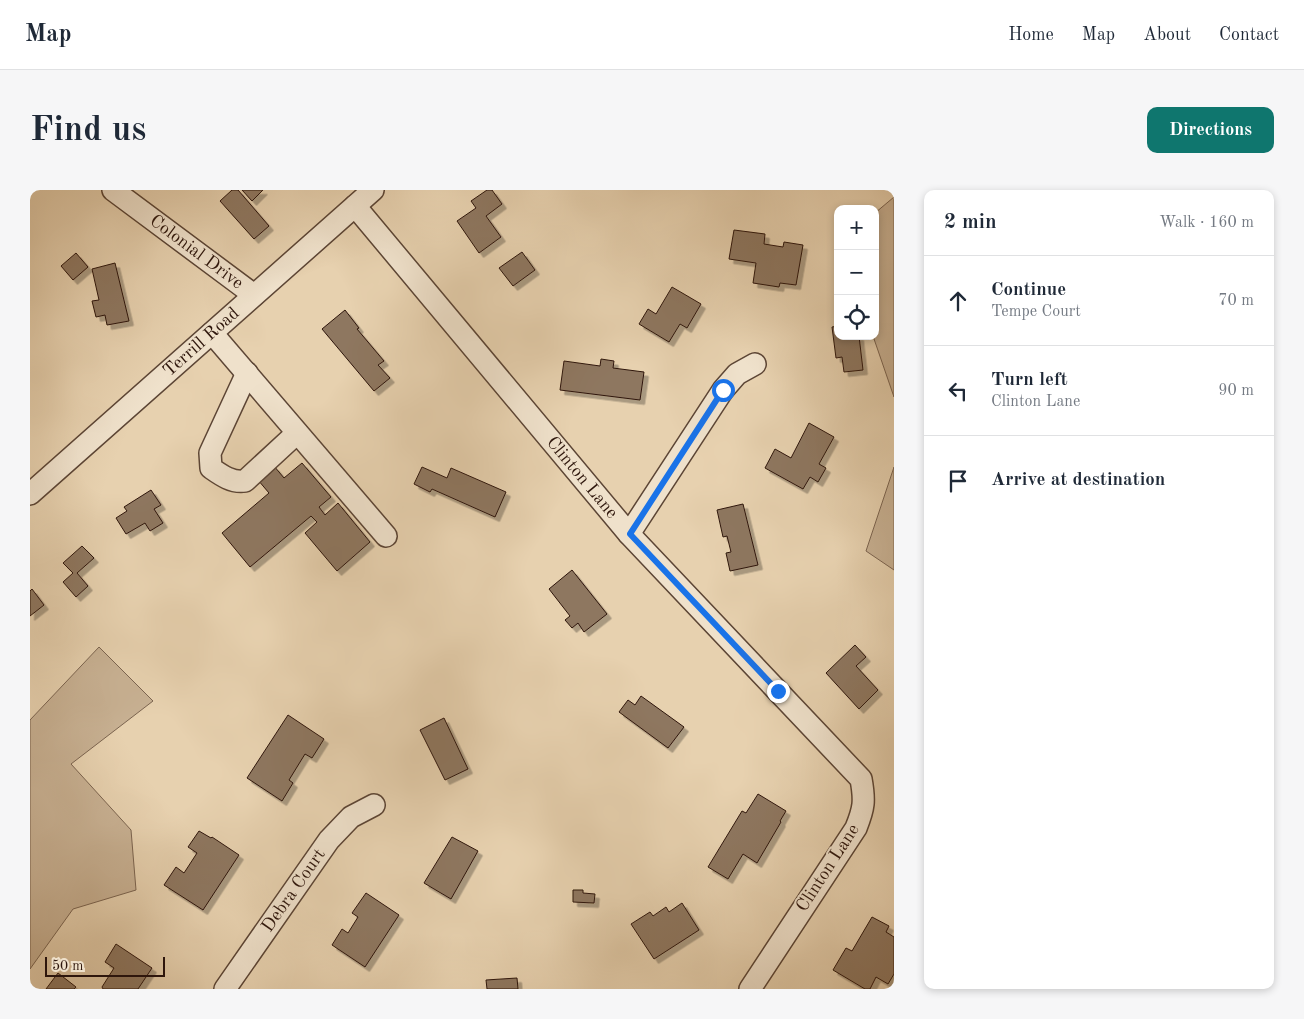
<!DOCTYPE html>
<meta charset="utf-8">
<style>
:root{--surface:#fff;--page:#f6f6f7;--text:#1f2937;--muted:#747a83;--line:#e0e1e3;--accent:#0f766e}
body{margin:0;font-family:"Old Standard TT",serif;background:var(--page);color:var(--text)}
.controls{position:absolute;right:15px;top:15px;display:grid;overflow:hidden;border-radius:10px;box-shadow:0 2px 8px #0003}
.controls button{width:45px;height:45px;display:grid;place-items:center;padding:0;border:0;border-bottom:1px solid var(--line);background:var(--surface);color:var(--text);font:25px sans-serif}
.scale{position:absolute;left:15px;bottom:12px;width:120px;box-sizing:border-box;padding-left:5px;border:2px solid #2e160c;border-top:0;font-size:14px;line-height:18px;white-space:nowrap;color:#2e160c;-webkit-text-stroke:4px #efe1cb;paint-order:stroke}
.stop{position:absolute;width:15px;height:15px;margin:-11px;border:4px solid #1a73e8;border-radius:50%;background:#fff}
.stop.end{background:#1a73e8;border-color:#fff;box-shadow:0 1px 5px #0008}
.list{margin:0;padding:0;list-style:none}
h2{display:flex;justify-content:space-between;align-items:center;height:65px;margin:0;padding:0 20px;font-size:21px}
h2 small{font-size:16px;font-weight:400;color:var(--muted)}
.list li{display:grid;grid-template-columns:32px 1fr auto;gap:15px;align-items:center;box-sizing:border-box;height:90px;padding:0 20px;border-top:1px solid var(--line)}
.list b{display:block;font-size:19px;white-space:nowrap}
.list p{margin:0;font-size:16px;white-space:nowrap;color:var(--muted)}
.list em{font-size:16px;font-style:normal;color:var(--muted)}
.icon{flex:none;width:28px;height:28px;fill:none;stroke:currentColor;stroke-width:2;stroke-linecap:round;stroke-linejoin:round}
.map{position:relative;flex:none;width:864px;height:799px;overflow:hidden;border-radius:10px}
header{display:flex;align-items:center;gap:30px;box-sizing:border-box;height:70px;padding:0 25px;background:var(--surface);border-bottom:1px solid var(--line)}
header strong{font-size:24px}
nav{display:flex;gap:28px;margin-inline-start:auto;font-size:18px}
.intro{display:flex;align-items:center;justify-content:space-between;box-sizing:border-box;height:120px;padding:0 30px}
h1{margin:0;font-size:35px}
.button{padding:12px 22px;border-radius:10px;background:var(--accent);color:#fff;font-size:18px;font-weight:700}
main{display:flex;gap:30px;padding:0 30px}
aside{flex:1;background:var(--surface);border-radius:10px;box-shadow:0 2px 8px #0003}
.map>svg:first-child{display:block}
.green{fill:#c8b193;stroke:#7b6450}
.building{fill:#8e7761;stroke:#2e160c;filter:url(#shadow)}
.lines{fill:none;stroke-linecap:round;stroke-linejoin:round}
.minor-casing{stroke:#5c4535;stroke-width:24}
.minor{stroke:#efe1cb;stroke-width:21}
.route{stroke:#1a73e8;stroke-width:6}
.labels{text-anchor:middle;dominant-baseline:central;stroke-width:4;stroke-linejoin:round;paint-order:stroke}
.street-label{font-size:18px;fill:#2e160c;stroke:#efe1cb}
</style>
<header>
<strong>Map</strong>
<nav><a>Home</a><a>Map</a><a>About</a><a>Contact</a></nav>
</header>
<div class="intro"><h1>Find us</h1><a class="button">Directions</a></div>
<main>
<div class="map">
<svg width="864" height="799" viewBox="0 0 864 799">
<defs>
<filter id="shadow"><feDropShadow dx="4.5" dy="4.5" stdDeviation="0" flood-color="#0004"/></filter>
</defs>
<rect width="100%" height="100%" fill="#e7d1af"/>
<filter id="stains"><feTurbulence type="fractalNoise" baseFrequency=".004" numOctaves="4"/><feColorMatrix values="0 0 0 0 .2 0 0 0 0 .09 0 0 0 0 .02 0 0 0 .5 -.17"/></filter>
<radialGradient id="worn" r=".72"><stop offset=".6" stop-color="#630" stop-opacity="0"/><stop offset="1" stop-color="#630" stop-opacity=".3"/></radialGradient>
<g class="green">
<polygon points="864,7 864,207 843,146 845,146 845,23"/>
<polygon points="864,277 864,380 836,361"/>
<polygon points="69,457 123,511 41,574 101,640 106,700 43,719 0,779 0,530"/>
</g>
<g class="building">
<polygon points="202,0 208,0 239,36 224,49 190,11"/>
<polygon points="212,0 233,0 222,11"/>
<polygon points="457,0 462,0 472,14 456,26 471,47 449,63 427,31 446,18 441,11"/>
<polygon points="704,40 735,44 734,54 753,57 754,52 773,55 766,95 750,93 749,97 723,93 726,73 699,69"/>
<polygon points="492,62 505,80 483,96 469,78"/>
<polygon points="46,63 58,77 43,90 31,76"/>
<polygon points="85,73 99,131 77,135 75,125 66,127 62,111 69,110 62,79"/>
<polygon points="642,97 671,114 657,138 650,134 639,152 609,134 618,119 626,124"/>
<polygon points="315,120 329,138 327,139 354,171 348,175 360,188 344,201 292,139"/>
<polygon points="808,136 808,146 829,146 833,180 814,182 812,167 806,168 802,137"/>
<polygon points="571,169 584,171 583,178 614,182 610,210 530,200 534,171 570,176"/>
<polygon points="779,233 804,247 789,274 796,278 788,292 780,287 773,299 735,278 745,259 761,268"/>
<polygon points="272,273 301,307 289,317 295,325 308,313 340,352 307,381 275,343 287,332 281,326 220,377 192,343 239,303 228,290 244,276 254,288"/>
<polygon points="392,277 417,288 421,278 476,302 465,327 402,299 400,302 384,294"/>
<polygon points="121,300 131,315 124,319 133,333 120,341 115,333 96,344 86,328 97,321 94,317"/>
<polygon points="713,314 728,375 700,381 696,363 701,362 697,346 693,347 687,320"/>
<polygon points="52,356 64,368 47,383 58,396 46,407 33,392 43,383 33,373"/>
<polygon points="542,380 577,424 554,442 548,433 542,438 535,430 540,426 519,399"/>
<polygon points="2,399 14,415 0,426 0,401"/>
<polygon points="825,455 836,467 826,476 848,500 829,519 796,483"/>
<polygon points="611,506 654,537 638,558 589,522 598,510 605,515"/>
<polygon points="258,525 294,549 282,568 275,564 259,590 263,593 252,611 217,588"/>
<polygon points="414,528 438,579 415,590 390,540"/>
<polygon points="728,604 756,621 750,631 751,632 727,673 713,664 698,689 678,677 712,621 716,623"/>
<polygon points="169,641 181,648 182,647 209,665 173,720 134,695 146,677 154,683 167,663 158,657"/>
<polygon points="422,647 448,661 421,709 394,693"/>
<polygon points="543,700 553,700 553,703 565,704 564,713 543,712"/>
<polygon points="336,703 369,725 335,777 302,755 312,739 318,743 328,727 322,723"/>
<polygon points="652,713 669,740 624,769 601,734 620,722 623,726 636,717 639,722"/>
<polygon points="842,727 859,736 856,742 864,747 864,784 858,794 846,787 840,799 835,799 803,780 816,758 822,761"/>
<polygon points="86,754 122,778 108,799 73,799 72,797 84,778 75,772"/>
<polygon points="28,783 46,797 44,799 16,799"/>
<polygon points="487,788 488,799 457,799 456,790"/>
</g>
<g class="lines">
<defs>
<g id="minor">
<path id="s1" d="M83 0 224 105"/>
<path id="s2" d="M325 16 599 344 831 589C835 611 834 618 826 638L720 799"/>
<polyline points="182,143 356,346"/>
<path d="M217 183 180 263 181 278C191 285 202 293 215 291L267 243"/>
<path id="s3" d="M0 304 343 0"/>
<polyline points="599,344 693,200 707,184 725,174"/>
<path id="s4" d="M195 799 299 650 321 627 344 615"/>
</g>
</defs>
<use href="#minor" class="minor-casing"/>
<use href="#minor" class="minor"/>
</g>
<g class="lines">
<polyline class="route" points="693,200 600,344 748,501"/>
</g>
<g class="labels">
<g class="street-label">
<text stroke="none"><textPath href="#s1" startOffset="104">Colonial Drive</textPath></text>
<text stroke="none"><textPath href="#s3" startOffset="229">Terrill Road</textPath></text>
<text stroke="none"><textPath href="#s2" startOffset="354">Clinton Lane</textPath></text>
<text transform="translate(798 678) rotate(-57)">Clinton Lane</text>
<text stroke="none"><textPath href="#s4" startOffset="120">Debra Court</textPath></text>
</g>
</g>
<rect width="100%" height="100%" filter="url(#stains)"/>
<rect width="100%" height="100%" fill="url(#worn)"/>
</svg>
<div class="controls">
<button>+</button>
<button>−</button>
<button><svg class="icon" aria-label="locate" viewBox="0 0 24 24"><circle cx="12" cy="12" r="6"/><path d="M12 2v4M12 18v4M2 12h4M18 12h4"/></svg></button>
</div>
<div class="scale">50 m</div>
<div class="stop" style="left:693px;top:200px"></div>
<div class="stop end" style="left:748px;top:501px"></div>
</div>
<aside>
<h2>2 min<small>Walk · 160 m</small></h2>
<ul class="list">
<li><svg class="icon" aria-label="ahead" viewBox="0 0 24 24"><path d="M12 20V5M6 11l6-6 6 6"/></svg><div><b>Continue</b><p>Tempe Court</p></div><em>70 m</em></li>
<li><svg class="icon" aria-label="left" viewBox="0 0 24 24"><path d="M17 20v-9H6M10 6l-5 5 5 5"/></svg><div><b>Turn left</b><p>Clinton Lane</p></div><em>90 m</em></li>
<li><svg class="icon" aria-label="arrive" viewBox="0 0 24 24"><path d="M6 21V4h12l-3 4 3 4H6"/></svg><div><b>Arrive at destination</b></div></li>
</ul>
</aside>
</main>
